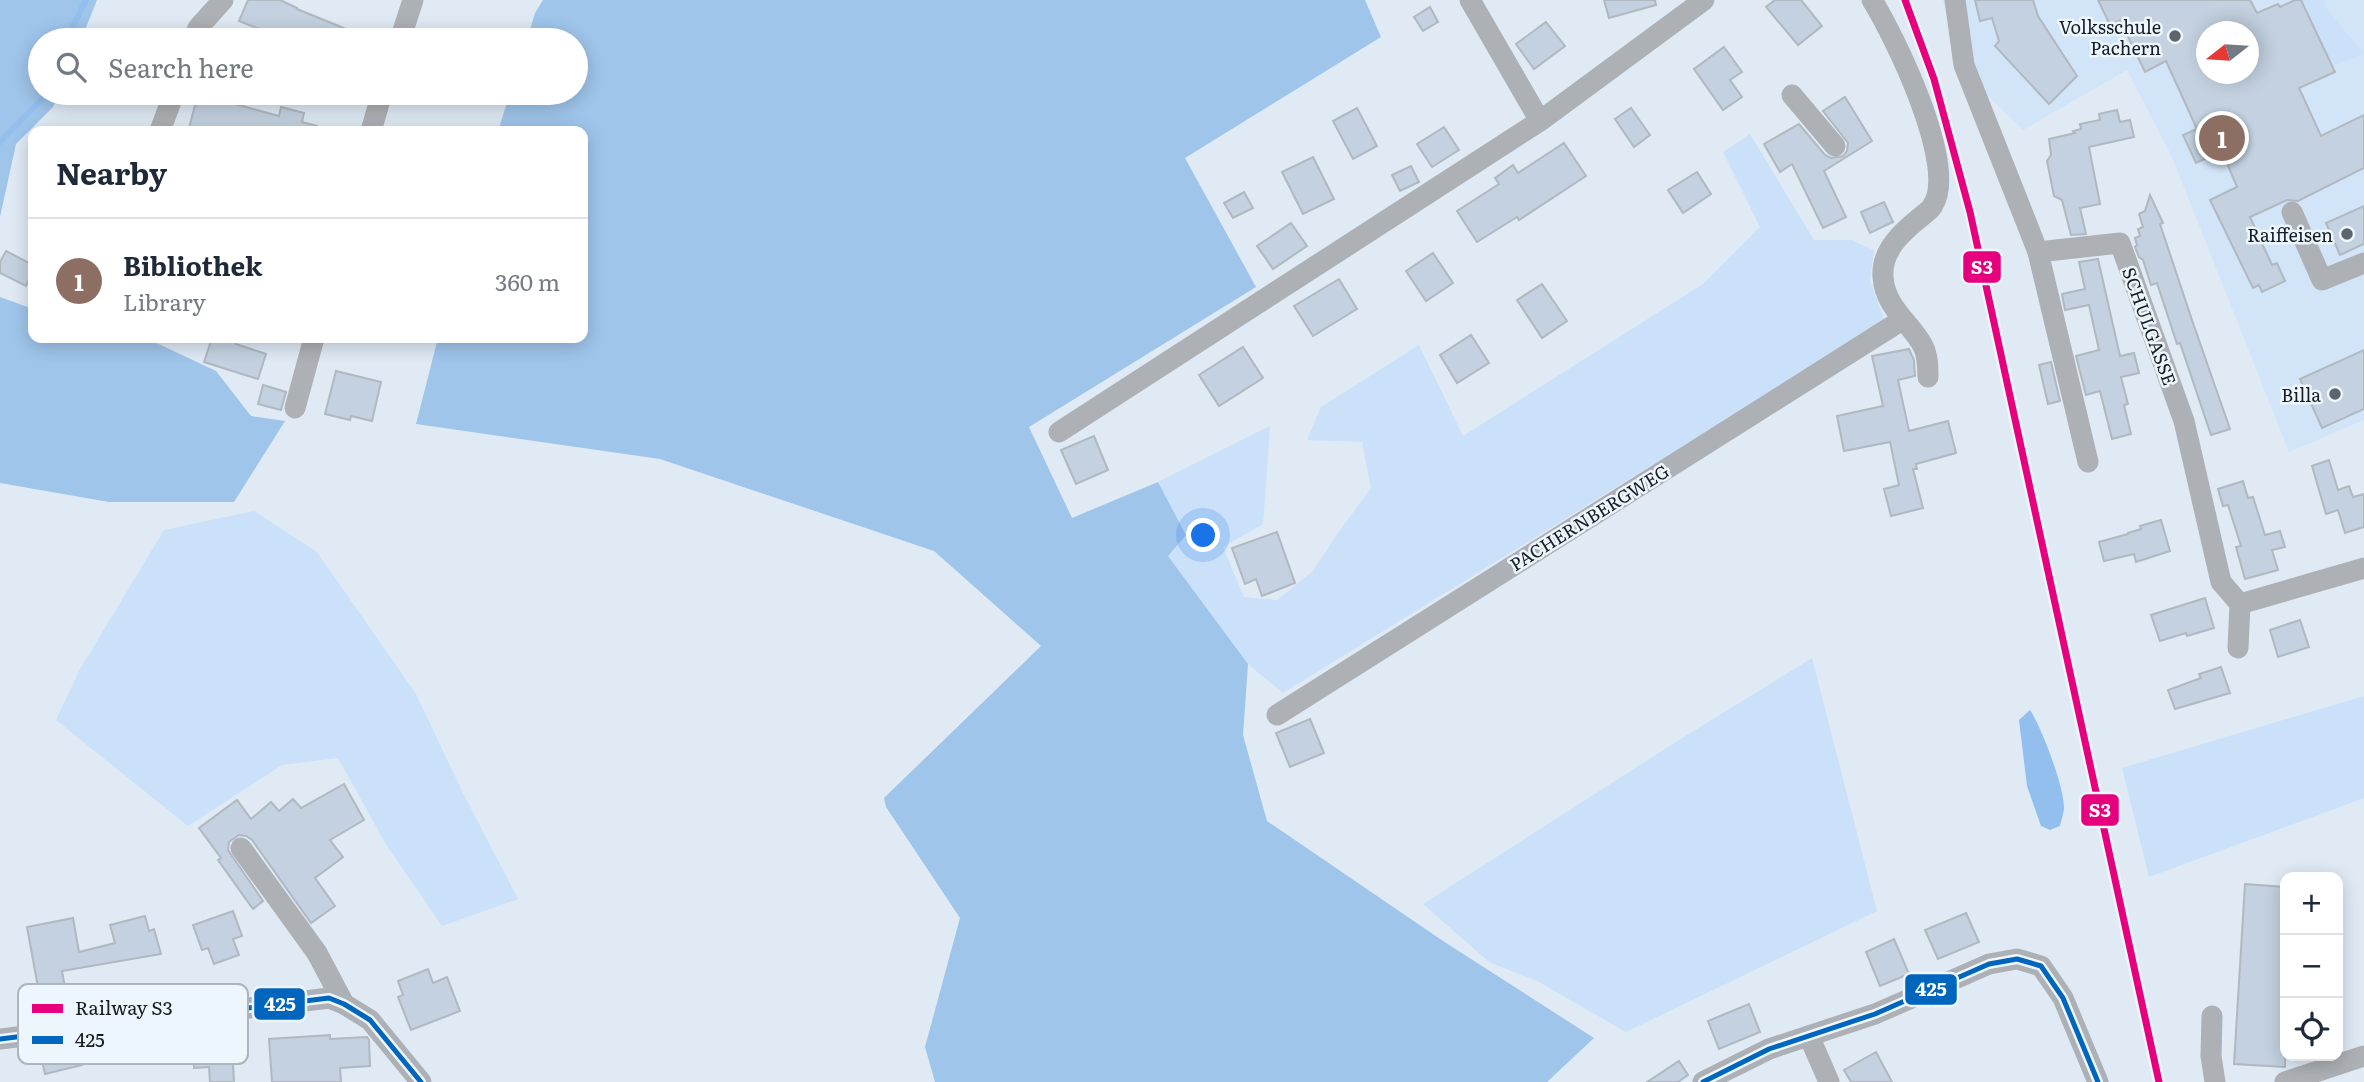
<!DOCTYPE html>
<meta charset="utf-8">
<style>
:root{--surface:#fff;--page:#f2f2f3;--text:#1f2937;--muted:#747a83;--line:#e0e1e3;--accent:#5c656d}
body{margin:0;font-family:Literata,serif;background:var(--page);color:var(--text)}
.controls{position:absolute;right:21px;bottom:21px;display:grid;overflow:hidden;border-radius:14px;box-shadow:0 4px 18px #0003}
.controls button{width:63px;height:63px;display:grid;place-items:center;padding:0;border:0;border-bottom:2px solid var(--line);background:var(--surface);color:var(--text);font:35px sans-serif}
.compass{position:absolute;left:2196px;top:21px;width:63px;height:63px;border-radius:50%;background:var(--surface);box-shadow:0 4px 18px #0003;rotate:253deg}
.you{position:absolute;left:1204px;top:536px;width:24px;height:24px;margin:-18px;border:5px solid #fff;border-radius:50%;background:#1a73e8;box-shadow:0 0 0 10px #1a73e833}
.badge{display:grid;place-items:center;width:46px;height:46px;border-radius:50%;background:var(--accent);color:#fff;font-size:23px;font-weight:700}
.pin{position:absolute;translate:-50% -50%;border:4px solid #fff;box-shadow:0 2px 7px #0006}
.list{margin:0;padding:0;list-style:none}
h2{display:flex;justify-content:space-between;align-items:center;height:91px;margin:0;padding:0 28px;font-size:30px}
h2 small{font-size:23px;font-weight:400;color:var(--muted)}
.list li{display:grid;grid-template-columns:46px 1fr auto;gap:21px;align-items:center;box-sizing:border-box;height:126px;padding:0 28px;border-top:2px solid var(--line)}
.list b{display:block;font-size:26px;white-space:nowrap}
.list p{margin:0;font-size:23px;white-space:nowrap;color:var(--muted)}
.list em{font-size:23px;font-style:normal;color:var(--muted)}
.icon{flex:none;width:38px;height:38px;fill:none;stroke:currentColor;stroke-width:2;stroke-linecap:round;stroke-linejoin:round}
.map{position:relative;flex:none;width:2364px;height:1082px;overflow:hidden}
.search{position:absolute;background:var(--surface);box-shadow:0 4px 18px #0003;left:28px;top:28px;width:560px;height:77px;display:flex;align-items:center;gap:18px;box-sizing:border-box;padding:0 24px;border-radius:38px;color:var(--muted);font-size:26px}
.panel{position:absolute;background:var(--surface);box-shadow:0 4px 18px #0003;left:28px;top:126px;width:560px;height:217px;border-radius:14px}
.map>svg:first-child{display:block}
.built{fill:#d2e4f8;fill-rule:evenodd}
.green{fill:#cae1f9}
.forest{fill:#9fc5eb}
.water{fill:#92bfee}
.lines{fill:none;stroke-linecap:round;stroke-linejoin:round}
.stream{stroke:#92bfee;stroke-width:6}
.building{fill:#c3d1e0;stroke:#b0b8c0;stroke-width:2;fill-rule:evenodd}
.minor{stroke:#adb0b4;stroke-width:21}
.bus-1-casing{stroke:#edf5fd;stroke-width:10}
.bus-1{stroke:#0065bd;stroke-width:5}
.rail-1-casing{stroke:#edf5fd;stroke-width:12}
.rail-1{stroke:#e6007e;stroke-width:7}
.poi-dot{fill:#5c656d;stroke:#edf5fd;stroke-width:2.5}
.labels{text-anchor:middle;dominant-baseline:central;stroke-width:5;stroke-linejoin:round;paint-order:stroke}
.poi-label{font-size:18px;fill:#161d24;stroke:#edf5fd;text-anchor:end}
.street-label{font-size:18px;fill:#161d24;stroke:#edf5fd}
.key{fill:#edf5fd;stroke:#acb4bc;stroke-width:2}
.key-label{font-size:19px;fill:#161d24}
.line-badge{stroke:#edf5fd;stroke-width:2.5}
.badge-label{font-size:19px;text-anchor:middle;font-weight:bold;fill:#fff}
</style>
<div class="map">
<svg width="2364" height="1082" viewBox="0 0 2364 1082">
<rect width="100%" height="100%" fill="#dfeaf5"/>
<path class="built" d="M1943 0H2364V420L2289 452 2172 157 2127 70 2023 130 1958 66ZM2206 32H2248V74H2206Z"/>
<g class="green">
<polygon points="2301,0 2326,0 2325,7 2363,53 2332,67"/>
<polygon points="1750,134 1814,240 1851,240 1874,250 1870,281 1886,324 1780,386 1283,693 1248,664 1168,556 1186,534 1158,482 1270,426 1263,524 1223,547 1244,597 1277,600 1313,571 1338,533 1371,488 1362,442 1307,440 1321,407 1419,345 1463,436 1703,284 1760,227 1723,152"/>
<polygon points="254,511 317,552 416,694 463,793 518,899 442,926 387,846 338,758 282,765 188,826 56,720 79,671 164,530"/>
<polygon points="1812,658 1877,911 1626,1032 1537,981 1489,962 1423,904 1679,740"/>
<polygon points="2364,696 2364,798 2149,877 2122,768"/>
</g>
<g class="forest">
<polygon points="0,0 97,0 81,40 40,40 40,93 59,93 53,107 16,144 0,217"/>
<polygon points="543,0 1365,0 1381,37 1185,158 1256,287 1029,427 1072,518 1158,482 1186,535 1168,556 1248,664 1243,735 1267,821 1443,941 1594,1038 1547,1082 935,1082 925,1047 960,918 886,807 884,798 1041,646 934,551 660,459 416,424 438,338 583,338 583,131 498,131 510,93 576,93 576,40 527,40 535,13"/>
<polygon points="0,297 33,309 33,338 146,338 216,371 251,416 285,421 234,502 109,502 0,483"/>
</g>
<path class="water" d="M2030 710C2042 728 2065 789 2064 809 2063 815 2061 821 2060 826L2050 830 2041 826 2027 786 2019 720Z"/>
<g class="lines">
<g class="stream">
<polyline points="66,40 86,0"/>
<polyline points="0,142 48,93"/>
</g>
</g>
<g class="building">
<polygon points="248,0 280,0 297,8 297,9 373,40 266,40 269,33 239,21"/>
<polygon points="1604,0 1655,0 1656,5 1609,18"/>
<polygon points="1775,0 1801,0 1822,26 1798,45 1766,7"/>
<polygon points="1975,0 2033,0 2038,16 2077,76 2049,104 1995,46 1999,41 1992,18 1980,21"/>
<path d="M2098 0H2250L2257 13 2278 4 2280 7 2295 0H2301L2335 72 2299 88 2321 136 2364 115V168L2298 201 2287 200 2250 217 2272 265 2277 263 2285 281 2262 292 2259 285 2253 288 2210 200 2237 187 2222 151 2196 163 2183 135 2197 129 2166 61 2145 72 2120 20 2110 25ZM2207 32H2249V74H2207Z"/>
<polygon points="1430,7 1438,22 1423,31 1414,17"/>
<polygon points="1546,22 1565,46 1534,69 1516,44"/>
<polygon points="1724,47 1742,72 1730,80 1742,97 1723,110 1694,69"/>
<polygon points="198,94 279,116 281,107 304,113 302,122 317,126 316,131 199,131 189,128"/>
<polygon points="1845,97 1872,141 1824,171 1846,217 1823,228 1792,164 1780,172 1764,144 1799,124 1825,155 1831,158 1843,156 1847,151 1848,143 1823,111"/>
<polygon points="1357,108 1377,146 1353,159 1333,121"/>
<polygon points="1631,108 1650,135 1634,147 1615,119"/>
<polygon points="2117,110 2120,122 2130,120 2134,137 2089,147 2100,204 2080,208 2086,234 2071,235 2062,200 2054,196 2047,161 2051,155 2049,139 2075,133 2073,131 2081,129 2080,124 2100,120 2099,114"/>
<polygon points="1444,127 1459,150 1432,167 1417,144"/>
<polygon points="1564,143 1586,176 1519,220 1517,217 1477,242 1457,211 1499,184 1495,178 1513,165 1518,173"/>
<polygon points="1313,157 1334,199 1303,214 1282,172"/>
<polygon points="1411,166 1419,182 1400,191 1392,175"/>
<polygon points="1697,172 1711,194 1683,213 1668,190"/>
<polygon points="1244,192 1253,208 1233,218 1224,203"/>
<polygon points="2150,195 2163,223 2160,224 2192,320 2230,429 2211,435 2180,343 2177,344 2157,283 2151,285 2143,260 2139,257 2135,247 2137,245 2135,238 2140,236 2138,229 2143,227 2139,214 2145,211"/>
<polygon points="1884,202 1893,222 1870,233 1861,212"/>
<polygon points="2364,206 2364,244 2340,255 2326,223"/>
<polygon points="1291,223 1307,246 1273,269 1257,246"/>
<polygon points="6,251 33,265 33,272 26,286 0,273 0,262"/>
<polygon points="1433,253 1453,283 1426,301 1406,271"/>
<polygon points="2098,259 2120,356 2134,353 2139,373 2121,377 2128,404 2124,405 2131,434 2112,439 2100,391 2086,395 2076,356 2099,350 2089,305 2065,310 2062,294 2085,289 2079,262"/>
<polygon points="1339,279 1357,309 1313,336 1294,306"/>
<polygon points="1542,284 1567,321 1542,338 1517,300"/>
<polygon points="1471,335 1489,363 1457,383 1440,355"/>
<polygon points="212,338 238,338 236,344 266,354 258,379 204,362"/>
<polygon points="1243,347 1263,378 1219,406 1199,375"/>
<polygon points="1909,349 1914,360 1915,376 1898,380 1909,431 1948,421 1956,453 1916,464 1917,469 1913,469 1923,508 1891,516 1884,489 1899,485 1890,442 1844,451 1837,416 1883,406 1872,356"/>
<polygon points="2364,350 2364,409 2322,428 2300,379"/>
<polygon points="2051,362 2060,401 2048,404 2039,365"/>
<polygon points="336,371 381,382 372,421 351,416 350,420 325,414"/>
<polygon points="263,385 286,392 281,410 258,404"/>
<polygon points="1094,436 1108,470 1076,484 1061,450"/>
<polygon points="2329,460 2338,490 2349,486 2353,497 2364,494 2364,527 2345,533 2338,510 2326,514 2312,466"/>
<polygon points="2243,481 2248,498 2253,497 2265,535 2280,531 2285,547 2272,550 2278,570 2245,579 2236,547 2241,546 2228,505 2223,506 2218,489"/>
<polygon points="2161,520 2170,551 2136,562 2134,554 2104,561 2099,542 2128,534 2128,533 2141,529 2140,526"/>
<polygon points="1277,532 1295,583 1262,596 1256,579 1245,584 1232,548"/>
<polygon points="2205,598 2214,628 2187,636 2186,633 2160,641 2151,615"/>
<polygon points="2300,620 2309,647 2278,657 2270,630"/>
<polygon points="2221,667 2230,693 2175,709 2168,690 2201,678 2199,674"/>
<polygon points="1310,719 1324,753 1290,767 1276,733"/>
<polygon points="344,784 364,820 330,840 343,857 315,878 335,906 311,923 252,840 246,836 239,835 229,842 228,850 263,901 253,909 218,860 221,858 199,828 237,800 251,819 271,802 279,811 293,799 301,808"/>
<polygon points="2245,884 2285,887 2285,1067 2234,1064"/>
<polygon points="233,911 242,936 233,939 239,955 214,964 208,948 202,950 193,925"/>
<polygon points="1966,913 1979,942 1938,959 1925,930"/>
<polygon points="145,916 149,931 154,929 161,954 62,971 70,1015 44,1020 27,927 73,918 79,952 115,943 110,925"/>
<polygon points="1894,939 1909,974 1880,986 1866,952"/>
<polygon points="428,969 433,983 447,977 460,1011 411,1030 398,997 403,995 398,981"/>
<polygon points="1749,1004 1760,1032 1719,1049 1708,1021"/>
<polygon points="231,1027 234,1082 210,1082 209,1067 194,1068 194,1048 197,1048 197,1036 211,1035 211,1028"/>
<polygon points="330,1035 330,1039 367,1037 369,1040 370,1066 340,1068 341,1082 272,1082 269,1039"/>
<polygon points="77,1043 82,1065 45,1074 40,1052"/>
<polygon points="1876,1052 1892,1082 1851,1082 1844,1070"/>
<polygon points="1679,1061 1688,1075 1678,1082 1647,1082"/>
</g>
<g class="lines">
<g class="minor">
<polyline points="1470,0 1540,121"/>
<path d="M1872 0C1895 37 1958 166 1933 205 1931 210 1925 213 1922 216 1903 231 1881 250 1883 277 1885 308 1911 323 1923 346 1928 356 1928 367 1928 377"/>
<polyline points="1955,0 1964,65 2038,252 2088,462"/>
<polyline points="193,40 198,28 223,0"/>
<polyline points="400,40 413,0"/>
<polyline points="1792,95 1835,146"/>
<polyline points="160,131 174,93"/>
<polyline points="371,131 382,93"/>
<polyline points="2292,212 2322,280 2364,263"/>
<polyline points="2038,252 2120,243 2184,421 2221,582 2240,604 2364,568"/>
<polyline points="295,408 314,338"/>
<polyline points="1059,432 1540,121 1704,0"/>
<polyline points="2238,648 2240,604"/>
<polyline points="1277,715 1902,320"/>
<polyline points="241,848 317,953 344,1004"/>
<polyline points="2212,1016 2211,1056 2215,1082"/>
<polyline points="1809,1036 1829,1082"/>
<polyline points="0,1039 329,998 344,1004 370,1020 421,1082"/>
<polyline points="1703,1082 1769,1049 1875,1014 1989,964 2017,959 2041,966 2063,998 2098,1082"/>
<polyline points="2285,1082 2364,1056"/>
</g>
<defs>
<g id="bus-1">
<polyline points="0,1039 329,998 344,1004 370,1020 421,1082"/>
<polyline points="1703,1082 1769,1049 1875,1014 1989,964 2017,959 2041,966 2063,998 2098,1082"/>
</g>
</defs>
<use href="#bus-1" class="bus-1-casing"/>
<use href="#bus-1" class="bus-1"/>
<defs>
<polyline id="rail-1" points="1905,0 1934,79 1970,212 2159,1082"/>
</defs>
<use href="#rail-1" class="rail-1-casing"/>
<use href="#rail-1" class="rail-1"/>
</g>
<g class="poi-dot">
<circle cx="2175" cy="36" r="7"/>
<circle cx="2347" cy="234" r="7"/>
<circle cx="2335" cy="394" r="7"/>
</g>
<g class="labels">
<g class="poi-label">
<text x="2161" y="26">Volksschule<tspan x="2161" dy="21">Pachern</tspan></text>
<text x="2333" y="234">Raiffeisen</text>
<text x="2321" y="394">Billa</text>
</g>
<g class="street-label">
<text transform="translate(2150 326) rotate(70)">SCHULGASSE</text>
<text transform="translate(1589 517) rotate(-32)">PACHERNBERGWEG</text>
</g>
</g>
<rect x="18" y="984" width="230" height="80" rx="10" class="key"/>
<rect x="32" y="1004" width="31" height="9" fill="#e6007e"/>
<rect x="32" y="1036" width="31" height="8" fill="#0065bd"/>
<g class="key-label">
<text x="75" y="1015">Railway S3</text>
<text x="75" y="1047">425</text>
</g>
<g class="line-badge">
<rect x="1962" y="250" width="40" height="34" rx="7" fill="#e6007e"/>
<rect x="2080" y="793" width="40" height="34" rx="7" fill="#e6007e"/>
<rect x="1904" y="973" width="54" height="33" rx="7" fill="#0065bd"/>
<rect x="253" y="987" width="53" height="34" rx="7" fill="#0065bd"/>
</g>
<g class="badge-label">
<text x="1982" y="274">S3</text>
<text x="2100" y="817">S3</text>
<text x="1931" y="996">425</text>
<text x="280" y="1011">425</text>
</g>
</svg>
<div class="controls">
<button>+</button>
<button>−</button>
<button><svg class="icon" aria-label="locate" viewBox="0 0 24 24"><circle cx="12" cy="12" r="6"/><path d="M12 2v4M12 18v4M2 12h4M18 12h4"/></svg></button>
</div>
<svg class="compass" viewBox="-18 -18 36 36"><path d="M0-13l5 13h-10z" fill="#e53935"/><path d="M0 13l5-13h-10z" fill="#747a83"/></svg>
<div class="you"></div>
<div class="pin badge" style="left:2222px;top:138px;background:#8d6e63">1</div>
<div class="search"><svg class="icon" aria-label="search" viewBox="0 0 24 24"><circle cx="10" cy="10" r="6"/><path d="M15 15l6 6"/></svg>Search here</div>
<section class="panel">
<h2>Nearby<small></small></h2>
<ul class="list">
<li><span class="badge" style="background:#8d6e63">1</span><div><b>Bibliothek</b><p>Library</p></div><em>360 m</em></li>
</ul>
</section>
</div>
